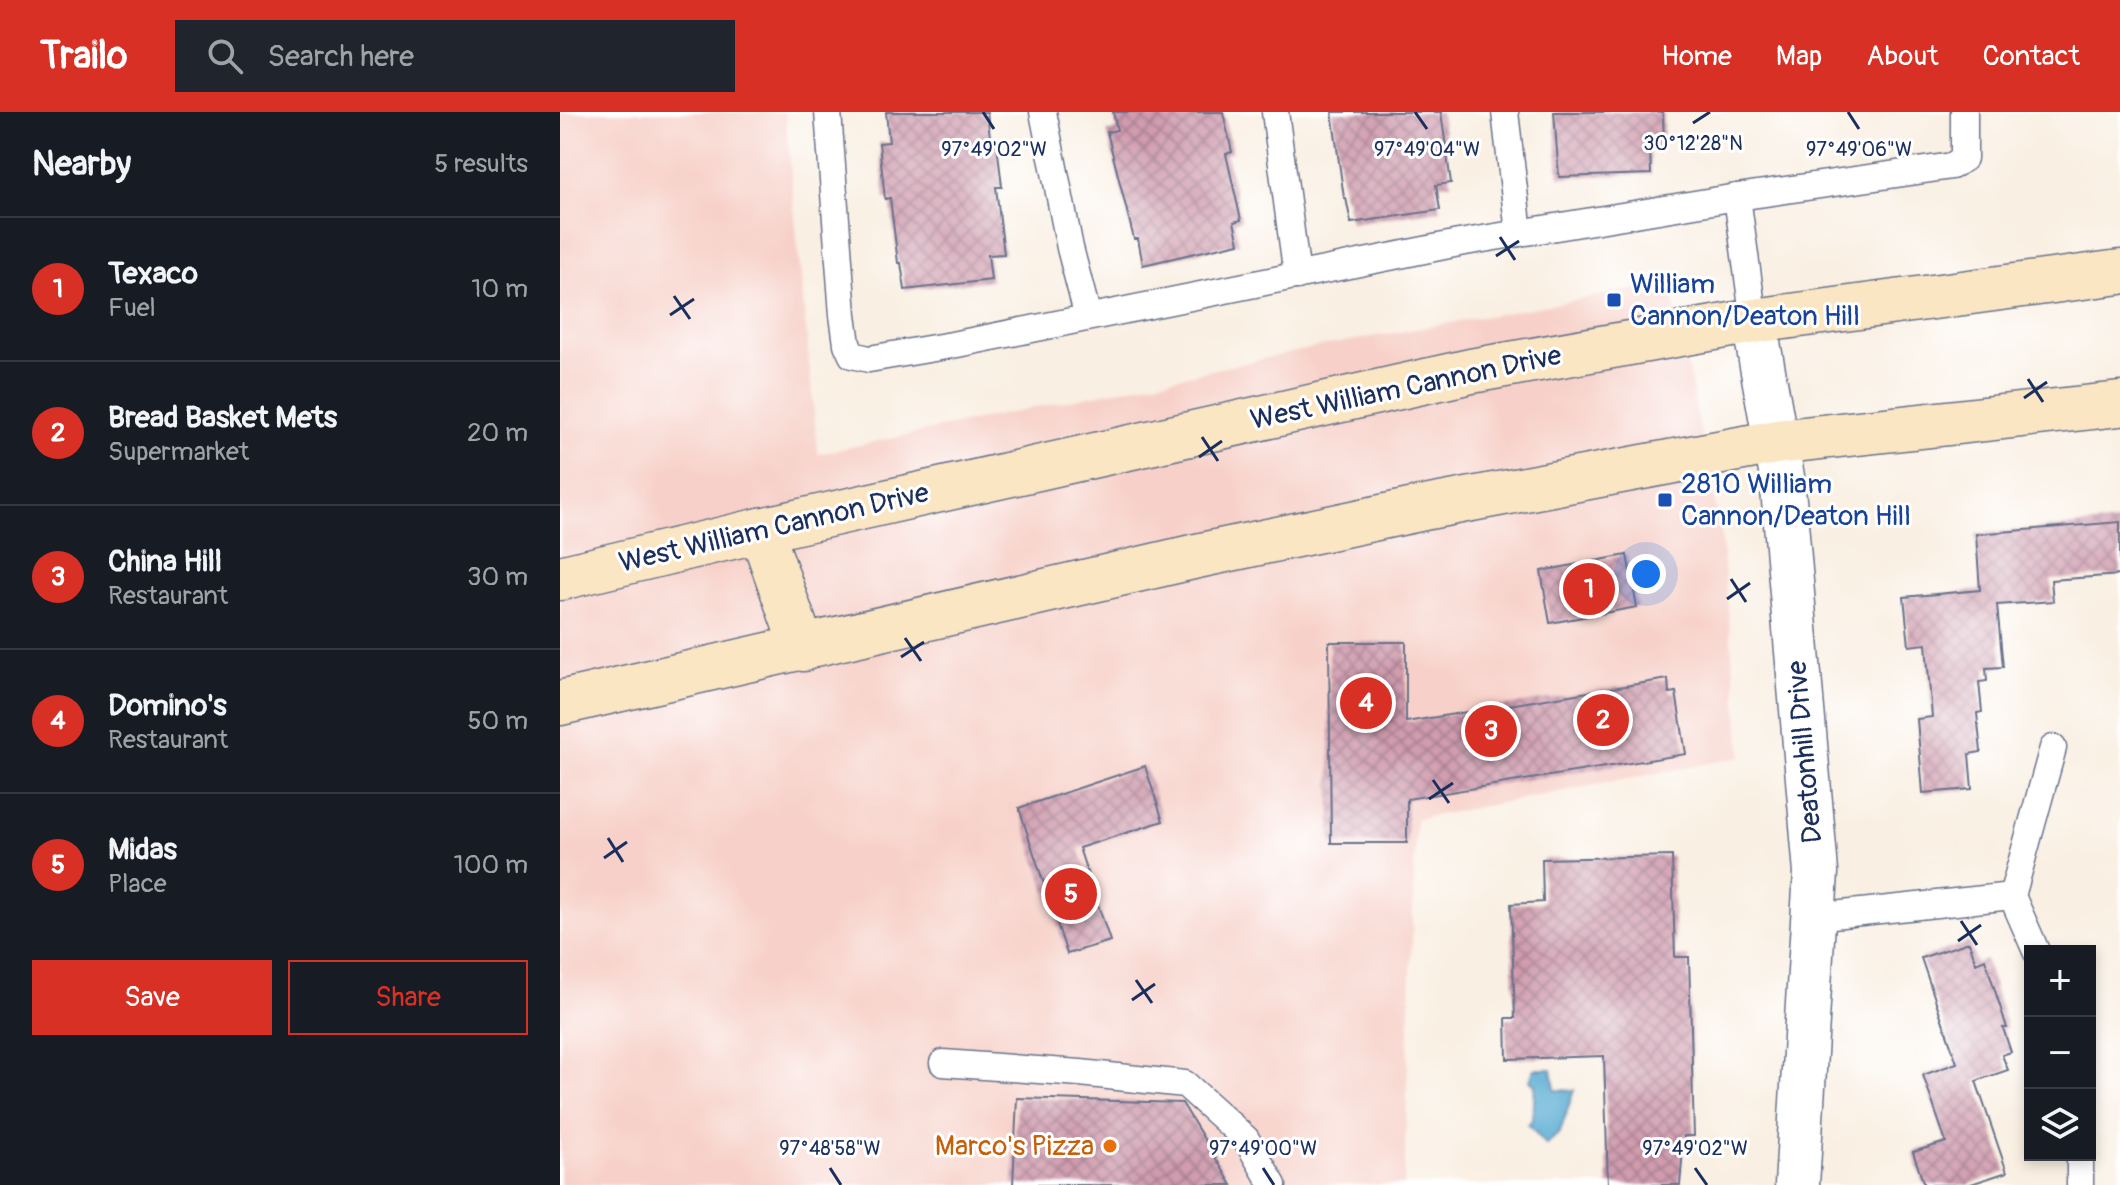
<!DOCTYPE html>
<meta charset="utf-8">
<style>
:root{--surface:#171b24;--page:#20242c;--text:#f1f3f6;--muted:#9ea1a6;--line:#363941;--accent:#d93025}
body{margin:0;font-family:Pangolin,sans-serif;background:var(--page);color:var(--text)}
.controls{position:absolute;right:24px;bottom:24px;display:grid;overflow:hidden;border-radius:0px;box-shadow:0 4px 12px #0003}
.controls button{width:72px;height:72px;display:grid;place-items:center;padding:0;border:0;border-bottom:2px solid var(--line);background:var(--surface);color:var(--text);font:40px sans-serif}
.you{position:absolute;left:1086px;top:462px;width:28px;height:28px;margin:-20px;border:6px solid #fff;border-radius:50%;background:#1a73e8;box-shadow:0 0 0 12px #1a73e833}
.badge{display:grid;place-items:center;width:52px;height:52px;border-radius:50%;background:var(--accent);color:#fff;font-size:26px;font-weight:700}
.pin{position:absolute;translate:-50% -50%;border:4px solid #fff;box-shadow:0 2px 8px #0006}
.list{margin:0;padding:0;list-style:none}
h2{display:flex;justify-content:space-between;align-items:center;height:104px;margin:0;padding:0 32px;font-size:34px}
h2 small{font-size:26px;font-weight:400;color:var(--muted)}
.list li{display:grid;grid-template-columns:52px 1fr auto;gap:24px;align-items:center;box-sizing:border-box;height:144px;padding:0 32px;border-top:2px solid var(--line)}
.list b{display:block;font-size:30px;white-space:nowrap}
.list p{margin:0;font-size:26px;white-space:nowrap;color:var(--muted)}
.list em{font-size:26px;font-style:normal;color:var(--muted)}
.actions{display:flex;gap:16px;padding:24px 32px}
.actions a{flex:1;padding:18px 0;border:2px solid var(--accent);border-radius:0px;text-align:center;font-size:28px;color:var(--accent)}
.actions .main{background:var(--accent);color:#fff}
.icon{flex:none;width:44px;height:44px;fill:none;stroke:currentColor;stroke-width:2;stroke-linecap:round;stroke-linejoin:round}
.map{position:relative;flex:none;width:1560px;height:1073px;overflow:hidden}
header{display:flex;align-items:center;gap:48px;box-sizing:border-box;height:112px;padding:0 40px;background:var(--accent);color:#fff}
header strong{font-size:38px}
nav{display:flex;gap:44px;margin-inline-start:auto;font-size:28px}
.search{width:560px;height:72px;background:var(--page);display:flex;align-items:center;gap:20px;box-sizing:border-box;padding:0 28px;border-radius:0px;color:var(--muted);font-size:30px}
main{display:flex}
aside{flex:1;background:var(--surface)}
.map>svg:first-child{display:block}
.built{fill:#f7d1c9}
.water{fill:#56abd2;stroke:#386d98;stroke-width:2}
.building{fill:url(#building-cross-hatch)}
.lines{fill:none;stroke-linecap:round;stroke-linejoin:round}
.lane-casing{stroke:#69728c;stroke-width:29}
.street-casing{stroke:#69728c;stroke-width:47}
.secondary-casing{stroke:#69728c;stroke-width:47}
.lane{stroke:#fff;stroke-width:26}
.street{stroke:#fff;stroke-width:44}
.secondary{stroke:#fbe6c4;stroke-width:44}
.ticks{fill:none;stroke:#1b2f5e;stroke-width:3}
.transit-dot{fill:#1a4fb4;stroke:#fff;stroke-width:3}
.food-dot{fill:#e8710a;stroke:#fff;stroke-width:3}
.labels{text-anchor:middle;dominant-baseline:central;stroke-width:6;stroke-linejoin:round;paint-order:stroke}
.transit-label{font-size:28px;fill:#164399;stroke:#fff;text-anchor:start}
.street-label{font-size:28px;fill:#1b2f5e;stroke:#fff}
.food-label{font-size:28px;fill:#c56008;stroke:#fff;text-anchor:end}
.ticks-label{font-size:20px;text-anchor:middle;fill:#1b2f5e;stroke:#fff;stroke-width:6;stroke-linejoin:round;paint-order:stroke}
</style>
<header>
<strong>Trailo</strong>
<div class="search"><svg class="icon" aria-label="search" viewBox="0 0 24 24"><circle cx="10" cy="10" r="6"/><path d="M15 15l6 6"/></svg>Search here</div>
<nav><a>Home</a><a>Map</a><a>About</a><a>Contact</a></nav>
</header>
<main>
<aside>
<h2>Nearby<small>5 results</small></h2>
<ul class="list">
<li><span class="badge">1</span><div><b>Texaco</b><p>Fuel</p></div><em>10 m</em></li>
<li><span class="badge">2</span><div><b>Bread Basket Mets</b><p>Supermarket</p></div><em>20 m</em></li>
<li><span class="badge">3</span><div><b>China Hill</b><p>Restaurant</p></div><em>30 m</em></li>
<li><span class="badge">4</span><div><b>Domino's</b><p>Restaurant</p></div><em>50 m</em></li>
<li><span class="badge">5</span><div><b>Midas</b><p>Place</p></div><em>100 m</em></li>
</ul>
<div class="actions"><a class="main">Save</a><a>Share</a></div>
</aside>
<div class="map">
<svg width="1560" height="1073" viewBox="0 0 1560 1073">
<defs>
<pattern id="building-cross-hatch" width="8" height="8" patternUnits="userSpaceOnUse" patternTransform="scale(2)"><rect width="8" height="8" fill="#d09cae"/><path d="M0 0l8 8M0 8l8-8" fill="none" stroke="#a88091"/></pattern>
</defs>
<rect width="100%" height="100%" fill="#fff"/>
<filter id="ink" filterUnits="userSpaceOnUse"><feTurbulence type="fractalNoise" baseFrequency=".0125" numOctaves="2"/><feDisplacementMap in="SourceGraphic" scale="16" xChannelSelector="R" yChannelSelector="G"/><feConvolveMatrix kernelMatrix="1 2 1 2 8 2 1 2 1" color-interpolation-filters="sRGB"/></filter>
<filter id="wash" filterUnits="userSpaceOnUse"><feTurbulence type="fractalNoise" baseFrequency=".006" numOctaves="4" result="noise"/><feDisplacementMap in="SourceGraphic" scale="32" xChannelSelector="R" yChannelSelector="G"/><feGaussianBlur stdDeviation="1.8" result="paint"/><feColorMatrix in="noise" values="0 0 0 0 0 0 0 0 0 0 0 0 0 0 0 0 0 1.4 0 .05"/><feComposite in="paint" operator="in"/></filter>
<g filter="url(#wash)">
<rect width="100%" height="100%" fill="#f9efe2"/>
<polygon class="built" points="0,0 225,0 258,342 768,233 1110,171 1161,420 1182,645 856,707 844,1073 0,1073"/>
<polygon class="water" points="974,957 992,957 995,978 1014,978 1000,1020 986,1033 968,1012 973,1007 975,973 970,969"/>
<g id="blocks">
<g class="building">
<polygon points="326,0 427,0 431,33 437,32 442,75 436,75 444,142 428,143 431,168 345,178 341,151 338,151 330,86 325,87 319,31 329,30"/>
<polygon points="553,0 663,0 672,40 666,42 681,108 674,110 679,131 583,153 578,127 574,127 547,20 557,18"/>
<polygon points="772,0 881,0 891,71 876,73 880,98 791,111 786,86 784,86"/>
<polygon points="994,0 1103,0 1104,35 1090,36 1091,62 999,65"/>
<polygon points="1560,410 1560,463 1491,468 1493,489 1437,493 1443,555 1426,556 1427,569 1419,570 1422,600 1417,601 1421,640 1409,642 1412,677 1363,681 1357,607 1372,605 1366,532 1349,534 1344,485 1420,478 1416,422"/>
<polygon points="1067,443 1077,495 990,511 981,459"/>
<polygon points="769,530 846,530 846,610 1108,567 1109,581 1116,580 1126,642 847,687 847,731 771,731"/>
<polygon points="585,654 603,709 519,736 550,829 507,842 459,696"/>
<polygon points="1112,744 1115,845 1129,845 1134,1024 1124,1024 1120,1073 1048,1073 1044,944 947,947 946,906 955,906 951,792 983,790 982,747"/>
<polygon points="1409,830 1416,851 1425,847 1447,916 1443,916 1451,940 1442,943 1448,958 1416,969 1447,1060 1408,1073 1364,1073 1353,1040 1386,1030 1363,963 1397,951 1361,846"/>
<polygon points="457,986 622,991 672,1073 453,1073"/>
</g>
</g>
</g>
<g filter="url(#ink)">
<use href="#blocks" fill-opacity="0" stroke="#69728c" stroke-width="2"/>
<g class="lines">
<defs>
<g id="lane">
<polyline points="268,0 283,203 287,232 292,243 309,247 392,233 899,131 1177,85 1392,54 1404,46 1404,0"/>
<polyline points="483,0 510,136 528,205"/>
<polyline points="715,0 737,164"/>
<polyline points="945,0 959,121"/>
<polyline points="1177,85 1194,209"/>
<polyline points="1452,784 1476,839"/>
<polyline points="1254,805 1452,784 1493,636"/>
<polyline points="383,951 520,961 625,972 686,1027 713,1073"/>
<polyline points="1520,1043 1520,1073"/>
</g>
<polyline id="street" points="1194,209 1222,365 1256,760 1237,1073"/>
<g id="secondary">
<polyline points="201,418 243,537"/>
<polyline points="0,466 201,418 911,259 1194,209 1560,160"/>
<polyline points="0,591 637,444 864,396 1216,330 1560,292"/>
</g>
</defs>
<use href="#lane" class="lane-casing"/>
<use href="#street" class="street-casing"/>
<use href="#secondary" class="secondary-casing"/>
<use href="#lane" class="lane"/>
<use href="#street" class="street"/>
<use href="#secondary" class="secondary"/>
</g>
</g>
<path class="ticks" d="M423 0 434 17M855 0 867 17M1288 0 1299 17M1133 11 1150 0M940 125 955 148M936 144 959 129M114 184 130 207M110 203 134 187M1468 267 1483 290M1464 286 1487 270M642 325 658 349M639 345 662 329M1171 467 1186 490M1167 487 1190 471M345 526 361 549M341 545 364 530M873 668 889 691M869 687 893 671M48 726 63 750M44 746 67 730M1401 809 1417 833M1398 829 1421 813M576 868 592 891M572 888 595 872M270 1056 281 1073M703 1056 714 1073M1135 1056 1147 1073"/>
<g class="transit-dot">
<rect x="1046" y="180" width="16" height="16" rx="4"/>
<rect x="1097" y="380" width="16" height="16" rx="4"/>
</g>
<circle class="food-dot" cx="550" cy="1034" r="8"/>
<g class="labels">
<g class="transit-label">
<text x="1070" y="172">William<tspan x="1070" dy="32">Cannon/Deaton Hill</tspan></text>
<text x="1121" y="372">2810 William<tspan x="1121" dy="32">Cannon/Deaton Hill</tspan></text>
</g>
<g class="street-label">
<text transform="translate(846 276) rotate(-12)">West William Cannon Drive</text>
<text transform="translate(214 416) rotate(-13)">West William Cannon Drive</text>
<text transform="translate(1245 640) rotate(-95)">Deatonhill Drive</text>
</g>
<g class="food-label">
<text x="534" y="1034">Marco's Pizza</text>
</g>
</g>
<g class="ticks-label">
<text x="1133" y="38">30°12'28"N</text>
<text x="434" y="44">97°49'02"W</text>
<text x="867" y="44">97°49'04"W</text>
<text x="1299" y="44">97°49'06"W</text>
<text x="270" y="1043">97°48'58"W</text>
<text x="703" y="1043">97°49'00"W</text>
<text x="1135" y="1043">97°49'02"W</text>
</g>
</svg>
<div class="controls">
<button>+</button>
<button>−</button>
<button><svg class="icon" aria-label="layers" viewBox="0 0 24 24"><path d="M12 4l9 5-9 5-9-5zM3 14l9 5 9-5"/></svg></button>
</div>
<div class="you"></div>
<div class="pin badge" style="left:1029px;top:477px">1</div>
<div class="pin badge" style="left:1043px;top:608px">2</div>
<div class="pin badge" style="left:931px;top:619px">3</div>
<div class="pin badge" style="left:806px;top:591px">4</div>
<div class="pin badge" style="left:511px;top:782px">5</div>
</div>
</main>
